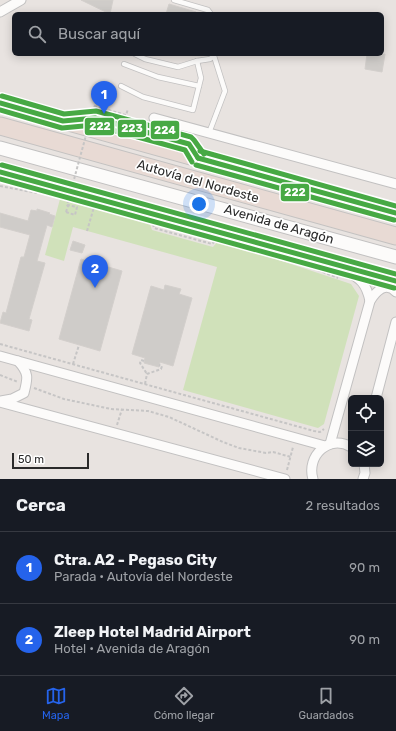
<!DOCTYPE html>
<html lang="es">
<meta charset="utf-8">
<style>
:root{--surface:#171b24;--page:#20242c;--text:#f1f3f6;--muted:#9ea1a6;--line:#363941;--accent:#2563eb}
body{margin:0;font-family:Rubik,sans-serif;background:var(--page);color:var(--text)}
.controls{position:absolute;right:12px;bottom:12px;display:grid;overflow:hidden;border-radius:6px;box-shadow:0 2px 10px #0003}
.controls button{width:36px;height:36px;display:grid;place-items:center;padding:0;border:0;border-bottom:1px solid var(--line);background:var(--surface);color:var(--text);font:20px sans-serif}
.scale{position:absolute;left:12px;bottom:10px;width:77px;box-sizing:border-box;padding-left:4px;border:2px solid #2a2a2a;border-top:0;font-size:11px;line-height:14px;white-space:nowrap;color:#2a2a2a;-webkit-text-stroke:3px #fff;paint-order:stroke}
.you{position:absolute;left:199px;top:204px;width:14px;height:14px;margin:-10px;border:3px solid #fff;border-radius:50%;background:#1a73e8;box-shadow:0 0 0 6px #1a73e833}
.badge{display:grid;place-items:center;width:26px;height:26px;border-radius:50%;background:var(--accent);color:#fff;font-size:13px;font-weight:700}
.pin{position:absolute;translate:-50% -33px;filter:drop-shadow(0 1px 2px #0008)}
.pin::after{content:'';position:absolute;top:21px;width:14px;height:12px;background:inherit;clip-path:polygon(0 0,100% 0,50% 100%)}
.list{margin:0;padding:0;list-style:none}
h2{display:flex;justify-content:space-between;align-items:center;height:52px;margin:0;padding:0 16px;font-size:17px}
h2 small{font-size:13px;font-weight:400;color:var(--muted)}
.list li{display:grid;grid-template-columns:26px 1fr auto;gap:12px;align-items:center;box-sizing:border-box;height:72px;padding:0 16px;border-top:1px solid var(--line)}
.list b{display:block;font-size:15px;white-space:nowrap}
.list p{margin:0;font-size:13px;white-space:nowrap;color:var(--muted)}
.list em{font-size:13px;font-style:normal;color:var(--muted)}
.icon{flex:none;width:22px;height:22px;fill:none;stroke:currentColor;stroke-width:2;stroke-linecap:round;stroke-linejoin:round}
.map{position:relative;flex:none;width:396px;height:479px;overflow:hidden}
.search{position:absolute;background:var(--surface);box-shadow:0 2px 10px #0003;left:12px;right:12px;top:12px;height:44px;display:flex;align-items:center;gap:10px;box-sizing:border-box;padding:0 14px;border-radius:6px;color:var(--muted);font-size:15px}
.sheet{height:196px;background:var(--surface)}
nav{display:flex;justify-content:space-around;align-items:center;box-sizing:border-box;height:56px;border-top:1px solid var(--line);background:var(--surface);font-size:11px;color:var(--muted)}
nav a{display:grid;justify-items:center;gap:2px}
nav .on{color:var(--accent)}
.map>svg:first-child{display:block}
.green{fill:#d0e1ba}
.building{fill:#cfccc9;stroke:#d3cfcc}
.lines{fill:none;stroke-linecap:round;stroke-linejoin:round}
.lane-casing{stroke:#c2c1c1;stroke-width:6}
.street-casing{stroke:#c2c1c1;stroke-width:11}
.secondary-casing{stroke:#c2c1c1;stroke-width:15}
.highway-casing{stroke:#c4c2c1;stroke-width:19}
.path{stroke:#c6c5c5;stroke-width:2;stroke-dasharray:3 2;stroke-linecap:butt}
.lane{stroke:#fcfbfa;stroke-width:4.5}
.street{stroke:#fcfbfa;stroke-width:9}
.secondary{stroke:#fcfbfa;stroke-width:13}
.highway{stroke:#e8dad4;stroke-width:17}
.path-bridge{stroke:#c6c5c5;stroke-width:2;stroke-dasharray:3 2;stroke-linecap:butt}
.bus-1-casing{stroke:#fff;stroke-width:8}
.bus-2-casing{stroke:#fff;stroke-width:8}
.bus-3-casing{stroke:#fff;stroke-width:8}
.bus-1{stroke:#47a944;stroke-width:5}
.bus-2{stroke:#47a944;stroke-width:5}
.bus-3{stroke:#47a944;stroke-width:5}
.labels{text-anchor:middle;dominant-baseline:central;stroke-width:3.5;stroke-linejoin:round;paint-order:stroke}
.street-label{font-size:13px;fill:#2a2a2a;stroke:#fff}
.line-badge{stroke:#fff;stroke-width:1.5}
.badge-label{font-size:11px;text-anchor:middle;font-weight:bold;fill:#fff}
</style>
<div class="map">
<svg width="396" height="479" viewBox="0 0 396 479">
<rect width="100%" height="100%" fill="#e8e3e0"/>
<polygon class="green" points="60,199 99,209 150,224 152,230 213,247 218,241 282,261 351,284 359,296 324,424 318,428 183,390 217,267 73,227 64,261 45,255"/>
<g class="building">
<polygon points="81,0 113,0 110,14"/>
<polygon points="169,4 196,12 196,14 166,14"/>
<polygon points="367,54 385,54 382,72 365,69"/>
<polygon points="37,209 50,213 49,214 55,216 52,227 47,225 37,261 45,263 29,319 32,320 29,331 0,323 3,312 6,313 21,257 24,257 30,235 0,227 0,213 28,221 31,210 37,211"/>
<polygon points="73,241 85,245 82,253 70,250"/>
<polygon points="81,259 122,271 100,351 59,339"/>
<polygon points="165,285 181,289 179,294 192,298 173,366 160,362 159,367 144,363 145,358 132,354 151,286 164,290"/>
</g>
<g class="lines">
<defs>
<g id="lane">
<polyline points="174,0 208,10 211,14"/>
<polyline points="135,54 145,59 178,67 197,61 210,59 214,56 225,91 209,133"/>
<polyline points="124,64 158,77 199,86"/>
<polyline points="121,86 143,97 193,110 201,78 197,61"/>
<polyline points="83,119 95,118 102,120 189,144 194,151"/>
</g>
<g id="street">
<polyline points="0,12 21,0"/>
<polyline points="154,118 396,184"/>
<polyline points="0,172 396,281"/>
<path d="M344 269C360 279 366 282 370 301"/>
<polyline points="0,356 325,446"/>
<polyline points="376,398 396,322"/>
<path d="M1 401 12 399 24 393C28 378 29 373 18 361"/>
<polyline points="0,402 285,479"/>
<path d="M330 444 370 301C376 291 386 281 396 292"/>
<path d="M313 479C306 456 329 434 351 447"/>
<polyline points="363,479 365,473 364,464"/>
</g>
<polyline id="secondary" points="0,148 396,257"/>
<g id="highway">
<polyline points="0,103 396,213"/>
<polyline points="0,126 396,236"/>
</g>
</defs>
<use href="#lane" class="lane-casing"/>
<use href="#street" class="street-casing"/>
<use href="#secondary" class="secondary-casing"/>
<use href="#highway" class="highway-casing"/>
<g class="path">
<polyline points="94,106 126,115 128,109"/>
<polyline points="0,186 37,193"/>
<polyline points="66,212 70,200"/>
<polyline points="153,224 154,228 212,244 215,241"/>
<polyline points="87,231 94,207"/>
<polyline points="318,270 338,278"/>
<polyline points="0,344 314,431 320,432 324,429"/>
<polyline points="144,361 141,360 140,363 147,374"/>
<polyline points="73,364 79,345"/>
<polyline points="0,375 18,382"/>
<polyline points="145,384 147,374 161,369 162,366 159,365"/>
<polyline points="34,388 64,399 111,409 148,411 169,417 223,442 239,448 266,453 273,452 291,457"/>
<polyline points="117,425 122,409"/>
<polyline points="287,470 293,447"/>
</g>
<use href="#lane" class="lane"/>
<use href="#street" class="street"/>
<use href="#secondary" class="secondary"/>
<use href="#highway" class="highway"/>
<polyline class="path-bridge" points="66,212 75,215 77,207 67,205 94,106"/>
<defs>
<g id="bus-1">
<polyline points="0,103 63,121 95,118 189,144 198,158"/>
<polyline points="198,158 396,213"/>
<polyline points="0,172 396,281"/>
</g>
<g id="bus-2">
<polyline points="0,110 62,128 94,125 185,150 192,162"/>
<polyline points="196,165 394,220"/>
<polyline points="0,179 394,288"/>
</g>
<g id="bus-3">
<polyline points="2,96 64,114 96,111 191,137 194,140 204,154"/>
<polyline points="200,151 396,206"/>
<polyline points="2,165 396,274"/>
</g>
</defs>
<use href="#bus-1" class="bus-1-casing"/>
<use href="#bus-2" class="bus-2-casing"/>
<use href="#bus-3" class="bus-3-casing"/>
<use href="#bus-1" class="bus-1"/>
<use href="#bus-2" class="bus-2"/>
<use href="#bus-3" class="bus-3"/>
</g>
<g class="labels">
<g class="street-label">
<text transform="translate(198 181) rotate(16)">Autovía del Nordeste</text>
<text transform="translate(279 224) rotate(16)">Avenida de Aragón</text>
</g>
</g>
<g class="line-badge">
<rect x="84" y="117" width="31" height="19" rx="4" fill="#47a944"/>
<rect x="117" y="119" width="30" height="19" rx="4" fill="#47a944"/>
<rect x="150" y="120" width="30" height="20" rx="4" fill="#47a944"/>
<rect x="280" y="183" width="30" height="19" rx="4" fill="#47a944"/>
</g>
<g class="badge-label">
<text x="100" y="130">222</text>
<text x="132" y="132">223</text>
<text x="165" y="134">224</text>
<text x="295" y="196">222</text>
</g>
</svg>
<div class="controls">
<button><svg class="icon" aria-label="locate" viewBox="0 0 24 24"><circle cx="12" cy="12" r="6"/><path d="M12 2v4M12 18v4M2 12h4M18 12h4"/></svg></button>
<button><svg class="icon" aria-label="layers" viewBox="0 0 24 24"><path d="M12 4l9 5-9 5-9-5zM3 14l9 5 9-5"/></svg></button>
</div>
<div class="scale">50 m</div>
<div class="you"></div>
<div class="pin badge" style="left:104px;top:114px">1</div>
<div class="pin badge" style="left:95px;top:288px">2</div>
<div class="search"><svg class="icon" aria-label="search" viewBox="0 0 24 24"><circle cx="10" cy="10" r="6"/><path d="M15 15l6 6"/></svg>Buscar aquí</div>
</div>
<section class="sheet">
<h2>Cerca<small>2 resultados</small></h2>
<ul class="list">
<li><span class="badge">1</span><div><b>Ctra. A2 - Pegaso City</b><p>Parada · Autovía del Nordeste</p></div><em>90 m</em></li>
<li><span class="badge">2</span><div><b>Zleep Hotel Madrid Airport</b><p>Hotel · Avenida de Aragón</p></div><em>90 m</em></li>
</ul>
</section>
<nav>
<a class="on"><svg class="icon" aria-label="map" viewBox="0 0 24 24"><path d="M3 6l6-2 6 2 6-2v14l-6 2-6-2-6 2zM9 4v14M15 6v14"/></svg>Mapa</a>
<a><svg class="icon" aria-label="directions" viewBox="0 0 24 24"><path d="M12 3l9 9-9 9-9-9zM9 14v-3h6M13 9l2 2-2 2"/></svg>Cómo llegar</a>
<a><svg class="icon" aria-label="saved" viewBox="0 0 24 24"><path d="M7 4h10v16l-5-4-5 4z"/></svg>Guardados</a>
</nav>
